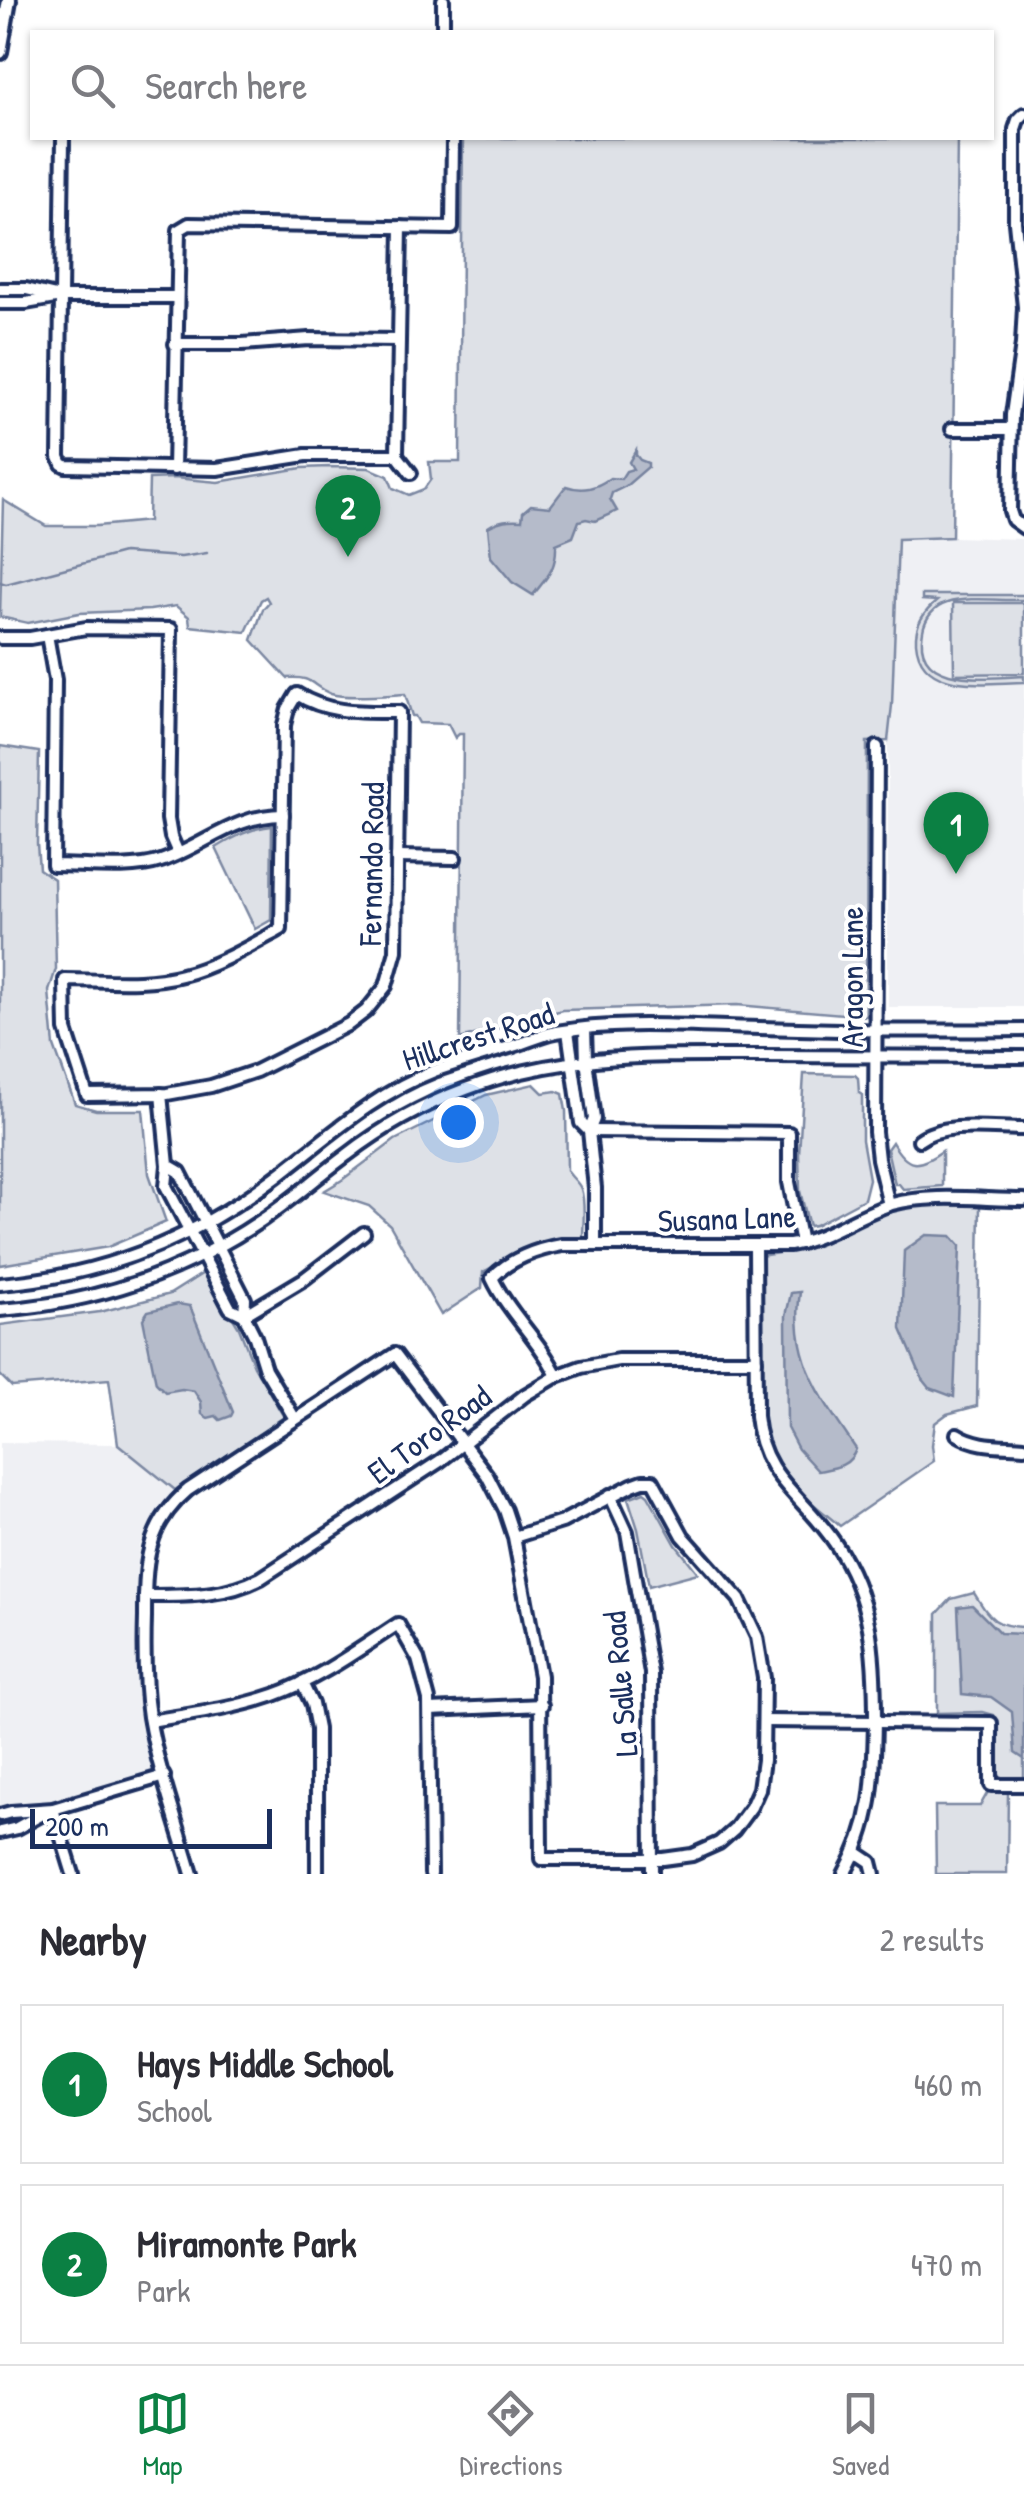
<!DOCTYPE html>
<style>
:root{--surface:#fff;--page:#f7f7f7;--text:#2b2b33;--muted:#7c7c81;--line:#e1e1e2;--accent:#0b8043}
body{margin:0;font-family:"Patrick Hand",sans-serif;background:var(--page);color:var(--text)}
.scale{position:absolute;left:30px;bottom:25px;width:242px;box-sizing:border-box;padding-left:10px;border:5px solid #1b2f5e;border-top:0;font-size:28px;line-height:35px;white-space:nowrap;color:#1b2f5e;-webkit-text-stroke:8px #fff;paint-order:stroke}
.you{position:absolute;left:458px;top:1122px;width:35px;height:35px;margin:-25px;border:8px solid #fff;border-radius:50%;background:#1a73e8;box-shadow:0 0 0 15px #1a73e833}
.badge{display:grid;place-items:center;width:65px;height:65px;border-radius:50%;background:var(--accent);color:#fff;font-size:32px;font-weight:700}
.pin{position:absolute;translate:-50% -82px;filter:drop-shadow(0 2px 5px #0008)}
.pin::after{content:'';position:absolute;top:52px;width:35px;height:30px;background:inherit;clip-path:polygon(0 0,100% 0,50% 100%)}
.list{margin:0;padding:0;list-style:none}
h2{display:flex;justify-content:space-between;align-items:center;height:130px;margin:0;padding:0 40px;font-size:42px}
h2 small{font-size:32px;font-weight:400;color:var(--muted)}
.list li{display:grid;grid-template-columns:65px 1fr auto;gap:30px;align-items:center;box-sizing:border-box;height:160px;margin:0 20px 20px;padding:0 20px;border:2px solid var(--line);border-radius:0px}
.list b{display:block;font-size:38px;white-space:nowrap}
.list p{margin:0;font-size:32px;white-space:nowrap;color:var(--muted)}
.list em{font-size:32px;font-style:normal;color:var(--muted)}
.icon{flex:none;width:55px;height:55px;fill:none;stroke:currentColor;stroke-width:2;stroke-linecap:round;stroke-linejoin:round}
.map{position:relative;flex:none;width:1024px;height:1874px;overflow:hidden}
.search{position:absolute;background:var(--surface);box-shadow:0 2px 8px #0004;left:30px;right:30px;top:30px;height:110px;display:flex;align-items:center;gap:25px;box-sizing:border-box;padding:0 35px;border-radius:0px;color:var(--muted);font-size:38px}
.sheet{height:490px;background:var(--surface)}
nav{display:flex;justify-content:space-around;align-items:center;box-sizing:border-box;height:140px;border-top:2px solid var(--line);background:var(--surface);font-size:28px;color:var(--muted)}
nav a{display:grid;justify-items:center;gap:5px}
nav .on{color:var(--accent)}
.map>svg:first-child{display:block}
.built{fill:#eff0f4}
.green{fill:#dee1e7;stroke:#7c88a2;stroke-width:2.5}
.water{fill:#b5bbca;stroke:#77839f;stroke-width:2.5}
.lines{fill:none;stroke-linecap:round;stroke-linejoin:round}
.stream{stroke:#77839f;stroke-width:2.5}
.minor-casing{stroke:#1b2f5e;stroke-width:18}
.major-casing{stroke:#1b2f5e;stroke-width:20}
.minor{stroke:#fff;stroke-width:10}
.major{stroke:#fff;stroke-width:12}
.labels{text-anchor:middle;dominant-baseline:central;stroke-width:8;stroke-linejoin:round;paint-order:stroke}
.street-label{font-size:32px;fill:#1b2f5e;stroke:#fff}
</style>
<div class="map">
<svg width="1024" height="1874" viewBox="0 0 1024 1874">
<rect width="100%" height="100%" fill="#fff"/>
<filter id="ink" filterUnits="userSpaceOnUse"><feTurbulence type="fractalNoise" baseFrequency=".01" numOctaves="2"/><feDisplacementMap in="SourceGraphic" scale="20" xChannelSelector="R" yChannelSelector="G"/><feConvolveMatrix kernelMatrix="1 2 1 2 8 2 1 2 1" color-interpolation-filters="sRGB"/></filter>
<g filter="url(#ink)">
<g class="built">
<polygon points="952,537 1024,539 1024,1007 888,1007 888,741 892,705 898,538"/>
<polygon points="0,1443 118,1444 175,1490 165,1500 149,1525 140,1546 138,1566 137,1666 140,1707 153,1766 150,1772 25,1808 0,1811"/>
</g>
<g class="green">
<path d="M463 138H957L952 537 898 539 892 705 888 741 867 742 866 1016 737 1005 562 1010 460 1039 463 734H459L455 738 448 724 419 723 415 716H412L405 694C387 695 347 699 331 694 310 686 315 676 287 678L252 640 263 609 269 602 266 597 261 600 246 632 190 626 189 617 176 606 150 610 79 613 28 623 0 617 3 500 46 526H97L148 521 149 479 174 478 218 482 302 468 328 467 369 468 388 476 393 488 409 495 424 489 431 479 429 462H460Z"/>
<path d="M922 595H1024V600C1002 601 967 596 947 603 934 607 925 618 923 631 911 689 991 677 1024 676V682C988 682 920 695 916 642 915 624 924 612 937 601L922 600Z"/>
<polygon points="953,603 1024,603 1024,673 954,674"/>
<polygon points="0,746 39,752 37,844 39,869 54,879 56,969 49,991 54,1046 75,1104 96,1110 143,1110 149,1174 166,1222 108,1247 0,1265"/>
<path d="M272 826 271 920 255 929 216 848C234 837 251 828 272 826Z"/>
<polygon points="804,1074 855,1075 858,1078 859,1093 862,1095 862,1140 869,1179 864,1199 815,1225 809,1226 800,1191 799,1154"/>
<path d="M534 1084 543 1093 556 1091 563 1094 566 1111 567 1170C571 1178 578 1181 581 1189 586 1204 583 1224 583 1239L538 1243 483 1272 482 1288 441 1315 390 1225 369 1206 324 1191 342 1180 395 1140 486 1095Z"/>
<path d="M892 1142C907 1168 917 1169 942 1151V1186L903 1189 899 1184H895L887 1149Z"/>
<path d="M980 1204 977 1406 947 1414 935 1423 932 1445 934 1461 840 1526C819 1508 792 1489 778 1466 757 1432 762 1388 762 1350 761 1319 761 1287 760 1256L803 1249 880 1214 902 1207Z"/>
<polygon points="205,1272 239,1328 254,1366 284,1417 175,1490 118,1444 109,1379 12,1387 0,1375 0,1325 100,1312 170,1294"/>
<polygon points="644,1492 648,1495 676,1545 698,1573 649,1586 638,1529 628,1498"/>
<path d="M974 1593C990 1618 993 1626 1024 1627V1779H1003L998 1774C997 1755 1002 1731 994 1715L983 1712 937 1713V1614L951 1599Z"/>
<polygon points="989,1790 999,1793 1008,1791 1007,1874 936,1874 935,1806 980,1806"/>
</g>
<g class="water">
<path d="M636 450V455L640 460 648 463V467L626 486 612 493 610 499 617 511 595 521 586 519 579 521 573 537 556 544C557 569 547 577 533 595L512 582 491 557 488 527C499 520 509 519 522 520L523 512 531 505 550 507 566 486C583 492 596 488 610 478L621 479 626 471 633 469 629 462Z"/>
<polygon points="926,1235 951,1236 960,1246 954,1397 930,1388 922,1378 901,1329 904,1251"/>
<path d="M800 1292C790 1358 821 1397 856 1449 850 1467 834 1468 818 1471L798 1449 787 1428 786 1316 791 1293Z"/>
<polygon points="178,1304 190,1306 233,1412 231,1416 220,1420 216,1416 208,1418 202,1414 201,1402 194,1391 182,1389 165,1392 156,1383 143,1319 148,1311"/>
<polygon points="972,1605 1000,1633 1024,1634 1024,1759 1015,1753 1012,1712 991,1697 962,1694 958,1607"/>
</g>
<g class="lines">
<polyline class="stream" points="0,582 6,584 123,553 181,557 207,553"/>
<defs>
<g id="minor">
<polyline points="443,32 443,0"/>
<polyline points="1024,114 1018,120 1015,129 1015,222 1024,307 1022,344 1012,415 1010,511 1013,520 1024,528"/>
<polyline points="63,138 59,457 62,464 66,466 217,469 306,455 397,455"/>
<polyline points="401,227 397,455 411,473"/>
<polyline points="0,289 26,289 56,296"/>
<polyline points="0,303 26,303 61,297 176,297"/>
<polyline points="175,344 242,344 309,339 399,340"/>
<polyline points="952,429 1011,429"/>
<polyline points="174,469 179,230 189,224 452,228 453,138"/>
<path d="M47 635 55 680 53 865C85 865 130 871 161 861 205 846 234 815 283 815"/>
<polyline points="0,638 30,638 86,628 171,629 168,819 171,837 178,853"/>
<path d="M297 694C328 714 363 712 399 712L396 951 386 986 366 1011 349 1024 256 1071 211 1086 167 1094 87 1095 66 1030 65 980C104 980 145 985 182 975 217 966 250 946 281 929L284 725 288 709Z"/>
<polyline points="877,747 875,1132 878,1159 889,1205"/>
<polyline points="397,857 455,858"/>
<polyline points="585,1029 586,1060 594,1119 589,1131 595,1188 595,1245"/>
<polyline points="568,1031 581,1123 589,1131"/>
<polyline points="161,1094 168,1165 166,1186 230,1308 244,1315"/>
<polyline points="589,1131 789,1133 789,1182 801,1243"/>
<path d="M919 1140C944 1121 993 1129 1024 1129"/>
<polyline points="168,1165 180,1172 245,1299 244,1315 255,1337 265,1369 295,1419"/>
<path d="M755 1246 756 1416C762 1479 803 1495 835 1543 872 1597 875 1655 875 1719 874 1777 874 1822 844 1874"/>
<path d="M0 1284C102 1276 196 1238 277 1176 327 1138 374 1094 434 1071 460 1062 486 1054 513 1046 527 1042 541 1035 556 1032 622 1020 693 1027 760 1028 848 1031 936 1031 1024 1030"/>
<path d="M0 1310C94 1303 184 1273 262 1220 292 1200 318 1176 347 1155 383 1127 423 1105 466 1089 562 1052 658 1056 758 1056 847 1056 935 1057 1024 1057"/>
<polyline points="244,1315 304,1279 364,1233"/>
<path d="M557 1376C540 1340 509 1314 492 1278 509 1259 538 1249 562 1245H790C828 1238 856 1215 892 1204 933 1193 981 1200 1024 1200"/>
<path d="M957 1434C977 1447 1001 1445 1024 1447"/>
<polyline points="610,1495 627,1532 651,1673 652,1874"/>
<path d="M145 1596C186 1596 224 1597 261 1578L440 1461 525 1395 557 1376 581 1367 618 1360H756"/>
<polyline points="302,1683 312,1704 317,1729 317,1874"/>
<polyline points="430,1710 542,1705"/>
<path d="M150 1721C191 1714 234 1709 274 1695 319 1679 358 1650 398 1624L418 1659 429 1700 431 1874"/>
<polyline points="764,1721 991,1723 991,1785 1024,1785"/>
<polyline points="53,1809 73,1874"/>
<polyline points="0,1815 11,1812 53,1809 164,1776"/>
<polyline points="0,1832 17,1828 48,1811"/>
<polyline points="856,1852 871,1862 874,1874"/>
<path d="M192 1874C177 1822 158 1770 149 1717 144 1684 144 1650 145 1617 145 1565 145 1526 188 1490L395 1354 487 1475 505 1510 514 1537 540 1676 541 1859H663L692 1855 719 1843 734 1830 751 1807 759 1789 763 1760 764 1678 757 1637 739 1599 683 1536 653 1481H643L632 1485 562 1522 514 1537"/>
</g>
<polyline id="major" points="0,52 9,0"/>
</defs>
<use href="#minor" class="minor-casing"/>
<use href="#major" class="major-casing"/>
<use href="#minor" class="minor"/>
<use href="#major" class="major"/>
</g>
</g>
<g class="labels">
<g class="street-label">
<text transform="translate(371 864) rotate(-89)">Fernando Road</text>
<text transform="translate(851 977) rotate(-90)">Aragon Lane</text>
<text transform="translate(478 1036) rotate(-18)">Hillcrest Road</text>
<text transform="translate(727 1218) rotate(-2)">Susana Lane</text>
<text transform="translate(429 1434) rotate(-36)">El Toro Road</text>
<text transform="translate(620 1684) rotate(-95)">La Salle Road</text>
</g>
</g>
</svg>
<div class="scale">200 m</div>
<div class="you"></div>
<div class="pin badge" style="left:956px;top:874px">1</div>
<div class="pin badge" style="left:348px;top:557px">2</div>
<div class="search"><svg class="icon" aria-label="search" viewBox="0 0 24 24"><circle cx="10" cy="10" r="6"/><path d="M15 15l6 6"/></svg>Search here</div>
</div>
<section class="sheet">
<h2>Nearby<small>2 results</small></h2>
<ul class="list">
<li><span class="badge">1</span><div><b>Hays Middle School</b><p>School</p></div><em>460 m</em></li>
<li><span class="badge">2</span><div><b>Miramonte Park</b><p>Park</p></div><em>470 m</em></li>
</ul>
</section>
<nav>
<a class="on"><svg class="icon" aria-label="map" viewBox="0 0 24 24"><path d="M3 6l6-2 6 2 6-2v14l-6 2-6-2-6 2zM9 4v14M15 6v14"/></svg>Map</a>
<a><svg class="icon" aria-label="directions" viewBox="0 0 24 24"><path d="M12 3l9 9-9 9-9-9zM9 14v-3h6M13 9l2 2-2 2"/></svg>Directions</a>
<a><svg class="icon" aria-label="saved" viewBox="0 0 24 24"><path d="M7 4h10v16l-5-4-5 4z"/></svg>Saved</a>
</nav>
